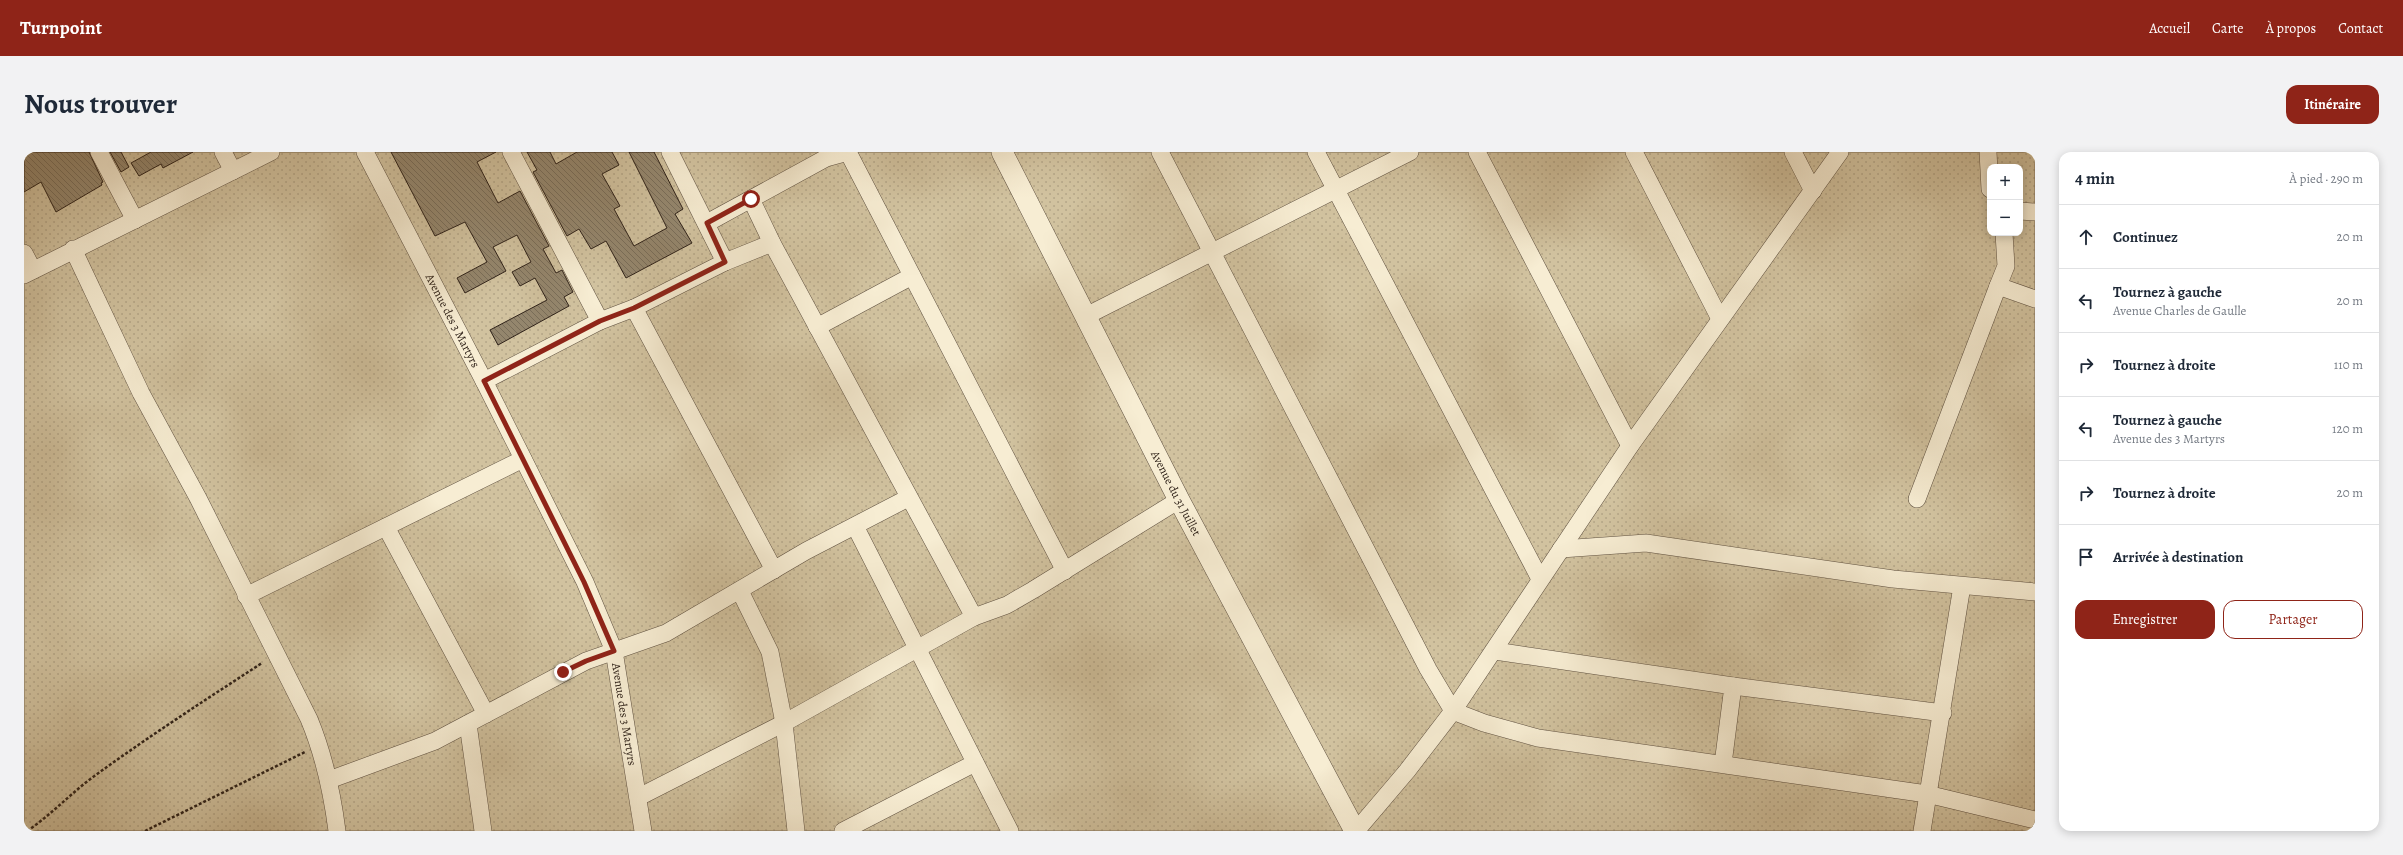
<!DOCTYPE html>
<html lang="fr">
<meta charset="utf-8">
<style>
:root{--surface:#fff;--page:#f2f2f3;--text:#1f2937;--muted:#747a83;--line:#e0e1e3;--accent:#8f2418}
body{margin:0;font-family:Alegreya,serif;background:var(--page);color:var(--text)}
.controls{position:absolute;right:12px;top:12px;display:grid;overflow:hidden;border-radius:8px;box-shadow:0 2px 10px #0003}
.controls button{width:36px;height:36px;display:grid;place-items:center;padding:0;border:0;border-bottom:1px solid var(--line);background:var(--surface);color:var(--text);font:20px sans-serif}
.stop{position:absolute;width:12px;height:12px;margin:-9px;border:3px solid #8f2418;border-radius:50%;background:#fff}
.stop.end{background:#8f2418;border-color:#fff;box-shadow:0 1px 4px #0008}
.list{margin:0;padding:0;list-style:none}
h2{display:flex;justify-content:space-between;align-items:center;height:52px;margin:0;padding:0 16px;font-size:17px}
h2 small{font-size:13px;font-weight:400;color:var(--muted)}
.list li{display:grid;grid-template-columns:26px 1fr auto;gap:12px;align-items:center;box-sizing:border-box;height:64px;padding:0 16px;border-top:1px solid var(--line)}
.list b{display:block;font-size:15px;white-space:nowrap}
.list p{margin:0;font-size:13px;white-space:nowrap;color:var(--muted)}
.list em{font-size:13px;font-style:normal;color:var(--muted)}
.actions{display:flex;gap:8px;padding:12px 16px}
.actions a{flex:1;padding:9px 0;border:1px solid var(--accent);border-radius:12px;text-align:center;font-size:14px;color:var(--accent)}
.actions .main{background:var(--accent);color:#fff}
.icon{flex:none;width:22px;height:22px;fill:none;stroke:currentColor;stroke-width:2;stroke-linecap:round;stroke-linejoin:round}
.map{position:relative;flex:none;width:2011px;height:679px;overflow:hidden;border-radius:12px}
header{display:flex;align-items:center;gap:24px;box-sizing:border-box;height:56px;padding:0 20px;background:var(--accent);color:#fff}
header strong{font-size:19px}
nav{display:flex;gap:22px;margin-inline-start:auto;font-size:14px}
.intro{display:flex;align-items:center;justify-content:space-between;box-sizing:border-box;height:96px;padding:0 24px}
h1{margin:0;font-size:28px}
.button{padding:10px 18px;border-radius:12px;background:var(--accent);color:#fff;font-size:14px;font-weight:700}
main{display:flex;gap:24px;padding:0 24px}
aside{flex:1;background:var(--surface);border-radius:12px;box-shadow:0 2px 10px #0003}
.map>svg:first-child{display:block}
.grass{fill:url(#grass-dots);stroke:#80725c;fill-rule:evenodd}
.building{fill:url(#building-back-hatch);stroke:#2f2219}
.lines{fill:none;stroke-linecap:round;stroke-linejoin:round}
.minor-casing{stroke:#605242;stroke-width:18}
.tertiary-casing{stroke:#605242;stroke-width:22}
.path{stroke:#2f2219;stroke-width:2.5;stroke-dasharray:3 2;stroke-linecap:butt}
.minor{stroke:#f7edd3;stroke-width:17}
.tertiary{stroke:#f7edd3;stroke-width:21}
.route{stroke:#8f2418;stroke-width:5}
.labels{text-anchor:middle;dominant-baseline:central;stroke-width:4;stroke-linejoin:round;paint-order:stroke}
.street-label{font-size:12px;fill:#2f2219;stroke:#f7edd3}
</style>
<header>
<strong>Turnpoint</strong>
<nav><a>Accueil</a><a>Carte</a><a>À propos</a><a>Contact</a></nav>
</header>
<div class="intro"><h1>Nous trouver</h1><a class="button">Itinéraire</a></div>
<main>
<div class="map">
<svg width="2011" height="679" viewBox="0 0 2011 679">
<defs>
<pattern id="grass-dots" width="8" height="8" patternUnits="userSpaceOnUse"><rect width="8" height="8" fill="#d1c29f"/><path d="M2 2h.1M6 6h.1" fill="none" stroke="#b4a688" stroke-width="1.8" stroke-linecap="round"/></pattern>
<pattern id="building-back-hatch" width="6" height="6" patternUnits="userSpaceOnUse"><rect width="6" height="6" fill="#94866d"/><path d="M-1 5l2 2M0 0l6 6M5-1l2 2" fill="none" stroke="#796d59"/></pattern>
</defs>
<rect width="100%" height="100%" fill="#f2e3bb"/>
<filter id="stains"><feTurbulence type="fractalNoise" baseFrequency=".005" numOctaves="4"/><feColorMatrix values="0 0 0 0 .2 0 0 0 0 .09 0 0 0 0 .02 0 0 0 .5 -.17"/></filter>
<radialGradient id="worn" r=".72"><stop offset=".6" stop-color="#630" stop-opacity="0"/><stop offset="1" stop-color="#630" stop-opacity=".3"/></radialGradient>
<path class="grass" d="M0 0H2011V679H0ZM1966 15H1996V81H1966Z"/>
<g class="building">
<polygon points="0,0 65,0 79,30 77,31 78,33 32,60 17,30 0,40"/>
<polygon points="86,0 97,0 105,15 97,20"/>
<polygon points="127,0 169,0 139,16 137,12 115,24 107,11"/>
<polygon points="367,0 472,0 453,10 474,51 496,39 525,94 519,97 532,121 538,118 549,140 540,145 545,154 474,193 466,178 523,148 511,126 496,134 488,120 507,110 493,83 469,95 482,119 441,141 433,126 463,110 441,70 411,84"/>
<polygon points="503,0 526,0 532,12 553,0 588,0 595,13 578,22 596,54 590,57 610,94 643,76 605,0 630,0 659,57 651,62 668,91 602,126 582,89 567,97 555,77 543,84 509,20 513,18"/>
</g>
<g class="lines">
<defs>
<g id="minor">
<polyline points="75,0 111,68"/>
<polyline points="199,0 209,19"/>
<path id="s1" d="M341 0 460 229 561 430 590 499 619 679"/>
<polyline points="487,0 576,169"/>
<polyline points="646,0 701,110"/>
<polyline points="824,0 1041,419"/>
<polyline points="1136,0 1404,517 1429,559 1460,571 1514,586 1903,642 2011,668"/>
<polyline points="1292,0 1516,427"/>
<polyline points="1453,0 1606,294"/>
<polyline points="1610,0 1696,167"/>
<polyline points="1769,0 1789,39"/>
<polyline points="1964,0 1966,37"/>
<polyline points="727,47 748,91 950,465"/>
<polyline points="1996,59 2011,60"/>
<polyline points="683,71 802,6 824,0"/>
<polyline points="1980,81 1982,114 1974,134 2011,147"/>
<path d="M49 97 117 241 174 346 285 567C300 603 308 640 313 679"/>
<polyline points="0,101 9,118"/>
<polyline points="0,123 247,0"/>
<polyline points="610,156 750,418"/>
<polyline points="1062,164 1386,0"/>
<polyline points="793,175 888,124"/>
<polyline points="460,229 576,169 610,156 701,110 748,91"/>
<polyline points="1893,347 1974,134"/>
<polyline points="831,374 986,679"/>
<polyline points="362,375 462,562"/>
<polyline points="1537,397 1622,391 1869,427 2011,440"/>
<polyline points="716,439 746,500 760,571 772,679"/>
<polyline points="222,444 499,307"/>
<polyline points="1471,499 1709,534 1699,612"/>
<polyline points="1709,534 1919,561"/>
<polyline points="444,572 459,679"/>
<polyline points="305,628 411,589 562,509 642,481 782,399 884,346"/>
<polyline points="615,645 760,571 950,465 983,453 1009,438 1155,348"/>
<polyline points="819,679 951,611"/>
<polyline points="1332,679 1383,619 1429,559 1606,294 1816,0"/>
<polyline points="1898,679 1938,434"/>
</g>
<g id="tertiary">
<path id="s2" d="M978 0 1155 348 1331 679"/>
</g>
</defs>
<use href="#minor" class="minor-casing"/>
<use href="#tertiary" class="tertiary-casing"/>
<g class="path">
<path d="M3 679C27 663 46 642 69 625 124 585 181 548 238 511"/>
<polyline points="121,679 281,600"/>
</g>
<use href="#minor" class="minor"/>
<use href="#tertiary" class="tertiary"/>
</g>
<g class="lines">
<polyline class="route" points="539,520 562,509 590,499 560,430 460,229 576,169 610,156 701,110 683,71 727,47"/>
</g>
<g class="labels">
<g class="street-label">
<text stroke="none"><textPath href="#s1" startOffset="190">Avenue des 3 Martyrs</textPath></text>
<text stroke="none"><textPath href="#s2" startOffset="383">Avenue du 31 Juillet</textPath></text>
<text stroke="none"><textPath href="#s1" startOffset="622">Avenue des 3 Martyrs</textPath></text>
</g>
</g>
<rect width="100%" height="100%" filter="url(#stains)"/>
<rect width="100%" height="100%" fill="url(#worn)"/>
</svg>
<div class="controls">
<button>+</button>
<button>−</button>
</div>
<div class="stop" style="left:727px;top:47px"></div>
<div class="stop end" style="left:539px;top:520px"></div>
</div>
<aside>
<h2>4 min<small>À pied · 290 m</small></h2>
<ul class="list">
<li><svg class="icon" aria-label="ahead" viewBox="0 0 24 24"><path d="M12 20V5M6 11l6-6 6 6"/></svg><div><b>Continuez</b></div><em>20 m</em></li>
<li><svg class="icon" aria-label="left" viewBox="0 0 24 24"><path d="M17 20v-9H6M10 6l-5 5 5 5"/></svg><div><b>Tournez à gauche</b><p>Avenue Charles de Gaulle</p></div><em>20 m</em></li>
<li><svg class="icon" aria-label="right" viewBox="0 0 24 24"><path d="M7 20v-9h11M14 6l5 5-5 5"/></svg><div><b>Tournez à droite</b></div><em>110 m</em></li>
<li><svg class="icon" aria-label="left" viewBox="0 0 24 24"><path d="M17 20v-9H6M10 6l-5 5 5 5"/></svg><div><b>Tournez à gauche</b><p>Avenue des 3 Martyrs</p></div><em>120 m</em></li>
<li><svg class="icon" aria-label="right" viewBox="0 0 24 24"><path d="M7 20v-9h11M14 6l5 5-5 5"/></svg><div><b>Tournez à droite</b></div><em>20 m</em></li>
<li><svg class="icon" aria-label="arrive" viewBox="0 0 24 24"><path d="M6 21V4h12l-3 4 3 4H6"/></svg><div><b>Arrivée à destination</b></div></li>
</ul>
<div class="actions"><a class="main">Enregistrer</a><a>Partager</a></div>
</aside>
</main>
